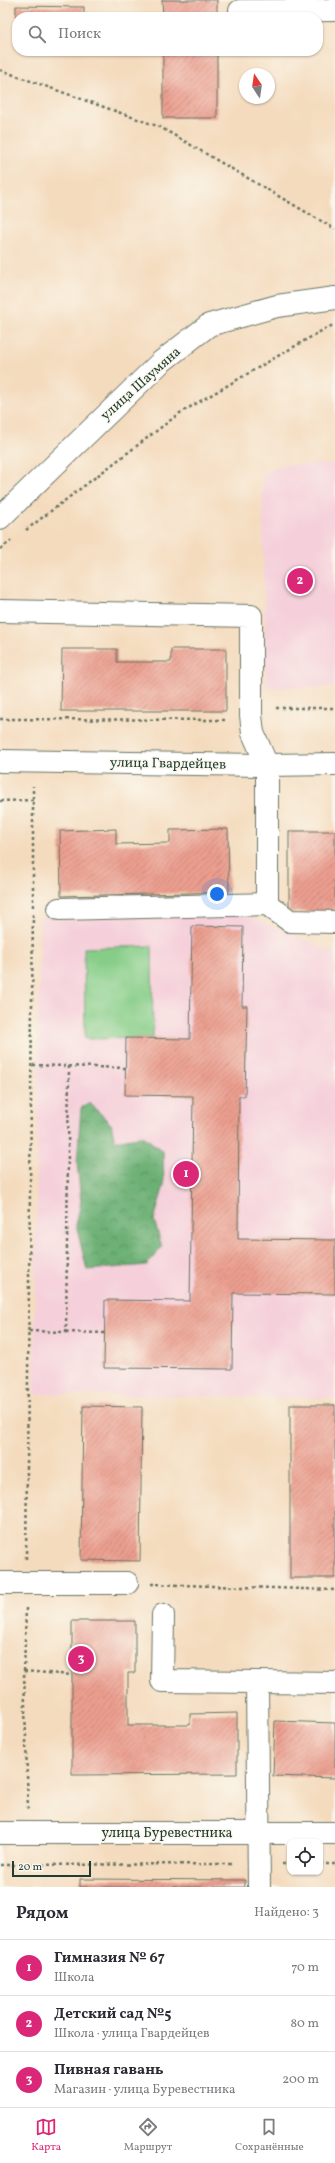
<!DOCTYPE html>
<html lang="ru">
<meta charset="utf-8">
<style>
:root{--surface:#fff;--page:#f7f7f7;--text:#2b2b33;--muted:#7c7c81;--line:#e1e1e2;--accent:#db2777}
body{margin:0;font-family:Vollkorn,serif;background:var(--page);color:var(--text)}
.controls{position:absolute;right:12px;bottom:12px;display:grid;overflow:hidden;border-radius:8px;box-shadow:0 1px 3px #0004}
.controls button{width:36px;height:36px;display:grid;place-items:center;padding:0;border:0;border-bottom:1px solid var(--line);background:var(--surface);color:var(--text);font:20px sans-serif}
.compass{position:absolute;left:239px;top:68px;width:36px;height:36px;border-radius:50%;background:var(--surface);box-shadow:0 1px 3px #0004;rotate:347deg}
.scale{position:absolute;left:12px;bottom:10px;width:79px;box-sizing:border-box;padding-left:4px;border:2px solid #1f3d34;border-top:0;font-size:11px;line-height:14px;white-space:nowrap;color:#1f3d34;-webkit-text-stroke:3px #fbf7ec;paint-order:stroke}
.you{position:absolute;left:217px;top:894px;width:14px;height:14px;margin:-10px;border:3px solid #fff;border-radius:50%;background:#1a73e8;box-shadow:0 0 0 6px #1a73e833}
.badge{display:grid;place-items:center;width:26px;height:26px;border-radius:50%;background:var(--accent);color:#fff;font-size:13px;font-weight:700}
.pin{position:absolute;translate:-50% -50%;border:2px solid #fff;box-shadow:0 1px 4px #0006}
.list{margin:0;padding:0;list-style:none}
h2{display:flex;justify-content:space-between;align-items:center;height:52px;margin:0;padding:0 16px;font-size:17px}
h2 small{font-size:13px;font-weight:400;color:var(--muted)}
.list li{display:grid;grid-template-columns:26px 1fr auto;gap:12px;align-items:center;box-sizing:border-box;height:56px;padding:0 16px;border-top:1px solid var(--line)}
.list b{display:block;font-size:15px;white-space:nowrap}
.list p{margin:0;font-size:13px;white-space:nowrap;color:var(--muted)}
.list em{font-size:13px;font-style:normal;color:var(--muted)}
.icon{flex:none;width:22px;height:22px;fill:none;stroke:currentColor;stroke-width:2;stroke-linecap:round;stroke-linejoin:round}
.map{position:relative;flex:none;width:335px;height:1887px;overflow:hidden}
.search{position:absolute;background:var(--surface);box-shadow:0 1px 3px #0004;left:12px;right:12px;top:12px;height:44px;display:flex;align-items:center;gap:10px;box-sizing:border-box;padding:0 14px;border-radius:16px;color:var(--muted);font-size:15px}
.sheet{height:220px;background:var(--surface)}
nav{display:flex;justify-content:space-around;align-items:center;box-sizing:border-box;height:56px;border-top:1px solid var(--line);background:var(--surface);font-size:11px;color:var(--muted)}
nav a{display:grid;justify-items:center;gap:2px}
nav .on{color:var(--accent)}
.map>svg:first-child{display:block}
.built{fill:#f5cfda}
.green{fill:#86cd88;stroke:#52855e}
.forest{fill:url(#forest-crowns);stroke:#467654}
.building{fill:url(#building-hatch)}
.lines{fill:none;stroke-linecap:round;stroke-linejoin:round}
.minor-casing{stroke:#6a7464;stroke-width:24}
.path{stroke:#6a7464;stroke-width:2.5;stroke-dasharray:3 3;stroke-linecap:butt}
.minor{stroke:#fff;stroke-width:22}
.labels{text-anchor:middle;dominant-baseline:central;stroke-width:3;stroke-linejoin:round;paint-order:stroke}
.street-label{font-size:14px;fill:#1f3d34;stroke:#fbf7ec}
</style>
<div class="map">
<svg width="335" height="1887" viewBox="0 0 335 1887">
<defs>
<pattern id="forest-crowns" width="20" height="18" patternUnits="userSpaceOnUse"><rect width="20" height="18" fill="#6cb074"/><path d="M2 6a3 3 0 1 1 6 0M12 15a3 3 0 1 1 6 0" fill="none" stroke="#589060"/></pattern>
<pattern id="building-hatch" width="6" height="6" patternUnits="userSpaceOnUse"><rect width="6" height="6" fill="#ec9f8f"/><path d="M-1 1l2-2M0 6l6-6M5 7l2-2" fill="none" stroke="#bf8376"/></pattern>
</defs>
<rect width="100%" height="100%" fill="#fbf7ec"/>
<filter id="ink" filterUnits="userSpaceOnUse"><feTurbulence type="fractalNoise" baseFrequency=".025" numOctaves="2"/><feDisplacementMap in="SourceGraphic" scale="8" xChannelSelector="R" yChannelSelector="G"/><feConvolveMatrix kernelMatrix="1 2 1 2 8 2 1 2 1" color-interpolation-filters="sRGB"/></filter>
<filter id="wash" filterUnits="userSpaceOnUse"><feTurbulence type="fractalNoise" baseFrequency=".012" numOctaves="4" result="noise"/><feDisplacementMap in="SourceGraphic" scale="16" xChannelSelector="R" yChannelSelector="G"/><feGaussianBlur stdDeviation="0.9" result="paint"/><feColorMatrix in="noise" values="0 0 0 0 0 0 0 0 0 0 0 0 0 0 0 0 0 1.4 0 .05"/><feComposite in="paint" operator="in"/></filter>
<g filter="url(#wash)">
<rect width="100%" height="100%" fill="#f4dbbe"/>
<g class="built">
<polygon points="335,464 335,687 266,688 262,474 281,465"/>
<polygon points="246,915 335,953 335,1398 34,1394 40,917"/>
</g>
<polygon class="green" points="152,946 153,1038 85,1039 84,948"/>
<polygon class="forest" points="90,1103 111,1124 115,1141 143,1136 163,1151 164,1185 154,1220 162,1247 147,1265 87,1270 76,1225 81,1201 77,1163 81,1108"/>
<g id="blocks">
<g class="building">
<polygon points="162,0 217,0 217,17 163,17"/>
<polygon points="16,6 84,7 84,17 16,17"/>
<rect x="163" y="51" width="54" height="67"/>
<polygon points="62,649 117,649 117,662 171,662 171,649 226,649 226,711 61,711"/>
<polygon points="116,829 116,844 170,843 170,830 228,829 229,892 61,896 60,831"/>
<rect x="289" y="831" width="46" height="81"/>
<polygon points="192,926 243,927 242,1006 247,1006 245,1096 239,1096 238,1239 335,1240 335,1294 233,1293 232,1369 104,1368 105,1300 190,1301 193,1096 125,1095 126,1038 190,1039"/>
<rect x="290" y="1405" width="45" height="173"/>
<polygon points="83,1406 142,1407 140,1561 81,1560"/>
<polygon points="72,1621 135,1621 135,1673 128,1673 128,1725 190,1725 190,1714 237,1713 237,1774 72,1775"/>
<polygon points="275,1721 335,1723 335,1778 273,1776"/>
<polygon points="80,1879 245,1880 245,1887 80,1887"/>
</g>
</g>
</g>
<g filter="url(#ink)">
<use href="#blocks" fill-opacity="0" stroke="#6a7464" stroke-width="1"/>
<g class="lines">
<defs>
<g id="minor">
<polyline points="240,11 335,10"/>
<polyline points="0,518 161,362 209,325 277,306 335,298"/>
<polyline points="0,611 251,616 251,715 253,733 267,765 267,904"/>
<polyline points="0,761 267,765 335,764"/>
<polyline points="59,909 267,904 290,921 335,922"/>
<polyline points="0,1583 127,1583"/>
<polyline points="163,1615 162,1681 257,1682 259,1887"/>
<polyline points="257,1682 335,1683"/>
<polyline points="0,1833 335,1833"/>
</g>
</defs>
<use href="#minor" class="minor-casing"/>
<g class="path">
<polyline points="0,70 160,127 335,229"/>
<polyline points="26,530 180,413 328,327 335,325"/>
<polyline points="0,549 11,541"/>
<polyline points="276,708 335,708"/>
<polyline points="0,719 227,720"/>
<polyline points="0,801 33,800"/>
<polyline points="33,907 33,786"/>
<polyline points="33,1065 126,1068"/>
<polyline points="29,1331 66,1332 69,1066"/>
<polyline points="66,1332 104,1333"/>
<polyline points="26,1559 33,912"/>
<polyline points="151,1584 335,1590"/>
<polyline points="26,1608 24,1671 28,1809"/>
<polyline points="24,1671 72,1675"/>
<polyline points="282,1864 290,1864"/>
<polyline points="320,1864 335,1864"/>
<polyline points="0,1865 233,1864"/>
</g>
<use href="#minor" class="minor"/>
</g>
</g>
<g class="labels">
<g class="street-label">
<text transform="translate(141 384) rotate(-42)">улица Шаумяна</text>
<text transform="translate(168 764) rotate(1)">улица Гвардейцев</text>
<text x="167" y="1833">улица Буревестника</text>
</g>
</g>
</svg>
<div class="controls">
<button><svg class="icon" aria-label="locate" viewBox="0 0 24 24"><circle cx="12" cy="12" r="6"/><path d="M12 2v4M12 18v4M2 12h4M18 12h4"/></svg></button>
</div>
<svg class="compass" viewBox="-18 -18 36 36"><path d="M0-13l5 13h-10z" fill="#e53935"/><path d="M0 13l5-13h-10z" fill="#7c7c81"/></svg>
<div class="scale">20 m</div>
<div class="you"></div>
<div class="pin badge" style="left:186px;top:1174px">1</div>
<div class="pin badge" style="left:300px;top:581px">2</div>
<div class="pin badge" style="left:81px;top:1659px">3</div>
<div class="search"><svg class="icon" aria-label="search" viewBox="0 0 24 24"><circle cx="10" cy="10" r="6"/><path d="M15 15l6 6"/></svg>Поиск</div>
</div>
<section class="sheet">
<h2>Рядом<small>Найдено: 3</small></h2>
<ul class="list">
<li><span class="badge">1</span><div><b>Гимназия № 67</b><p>Школа</p></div><em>70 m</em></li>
<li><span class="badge">2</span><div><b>Детский сад №5</b><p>Школа · улица Гвардейцев</p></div><em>80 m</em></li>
<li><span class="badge">3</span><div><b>Пивная гавань</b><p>Магазин · улица Буревестника</p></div><em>200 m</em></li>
</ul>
</section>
<nav>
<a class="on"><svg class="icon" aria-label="map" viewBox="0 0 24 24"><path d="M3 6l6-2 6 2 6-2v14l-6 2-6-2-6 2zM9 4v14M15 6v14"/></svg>Карта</a>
<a><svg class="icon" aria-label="directions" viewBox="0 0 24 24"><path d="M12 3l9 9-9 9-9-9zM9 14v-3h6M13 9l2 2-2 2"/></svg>Маршрут</a>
<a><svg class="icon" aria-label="saved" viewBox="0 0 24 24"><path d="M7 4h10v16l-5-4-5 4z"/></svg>Сохранённые</a>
</nav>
